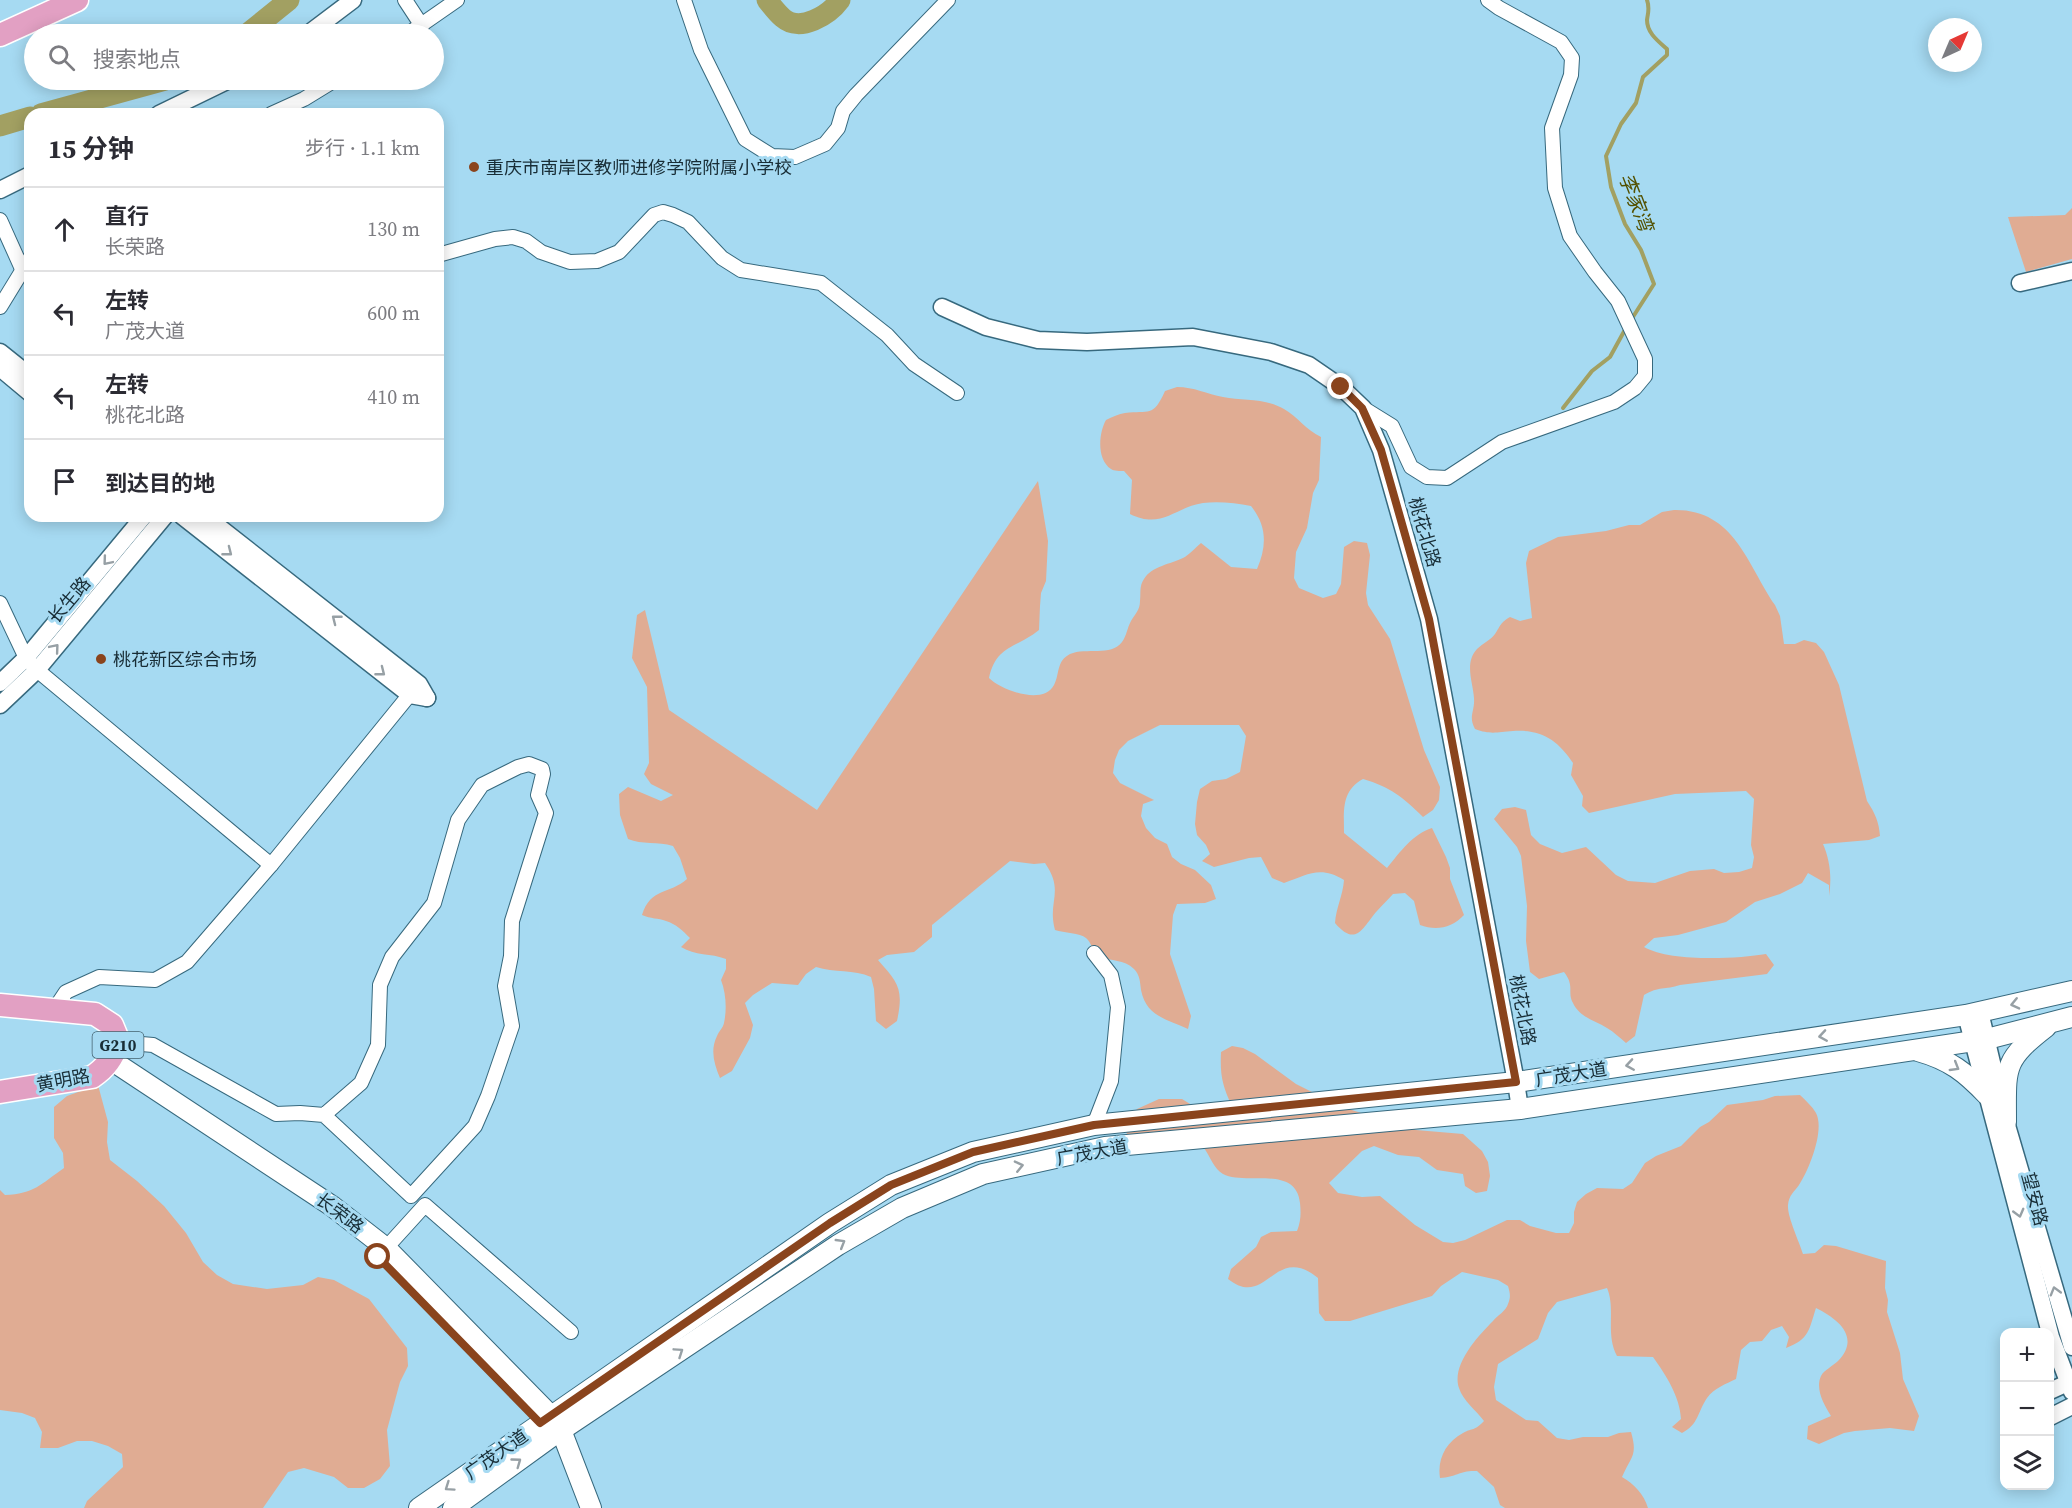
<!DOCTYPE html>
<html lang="zh">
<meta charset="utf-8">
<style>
:root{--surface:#fff;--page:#f2f2f3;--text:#2b2b33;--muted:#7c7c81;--line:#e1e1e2}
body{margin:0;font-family:"Source Serif 4","Noto Sans SC",serif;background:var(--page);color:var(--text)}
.controls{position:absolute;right:18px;bottom:18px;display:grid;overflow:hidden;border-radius:12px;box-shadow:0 3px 15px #0003}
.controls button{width:54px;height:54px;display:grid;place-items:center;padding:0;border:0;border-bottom:2px solid var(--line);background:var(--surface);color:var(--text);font:30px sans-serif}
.compass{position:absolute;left:1928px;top:18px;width:54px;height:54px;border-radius:50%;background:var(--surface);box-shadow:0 3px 15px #0003;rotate:44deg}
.stop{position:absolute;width:18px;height:18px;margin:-14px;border:4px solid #8a441d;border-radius:50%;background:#fff}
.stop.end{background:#8a441d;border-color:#fff;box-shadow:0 2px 6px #0008}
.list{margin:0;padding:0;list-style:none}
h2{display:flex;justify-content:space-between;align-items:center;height:78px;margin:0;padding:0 24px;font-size:26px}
h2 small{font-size:20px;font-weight:400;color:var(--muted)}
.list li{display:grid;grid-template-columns:39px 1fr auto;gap:18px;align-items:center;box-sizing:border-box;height:84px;padding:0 24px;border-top:2px solid var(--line)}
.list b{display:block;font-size:22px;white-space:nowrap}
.list p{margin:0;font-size:20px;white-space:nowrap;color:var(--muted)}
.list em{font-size:20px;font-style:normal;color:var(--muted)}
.icon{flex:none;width:33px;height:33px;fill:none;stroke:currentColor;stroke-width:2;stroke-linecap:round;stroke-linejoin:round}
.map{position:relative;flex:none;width:2072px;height:1508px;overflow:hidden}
.search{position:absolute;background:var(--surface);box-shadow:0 3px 15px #0003;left:24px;top:24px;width:420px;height:66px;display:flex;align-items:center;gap:15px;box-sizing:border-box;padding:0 21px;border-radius:33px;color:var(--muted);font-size:22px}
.panel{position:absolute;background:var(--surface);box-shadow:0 3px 15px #0003;left:24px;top:108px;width:420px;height:414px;border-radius:18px}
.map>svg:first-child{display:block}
.green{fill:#e0ac93}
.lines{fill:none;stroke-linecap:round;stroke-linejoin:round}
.stream{stroke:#a2a062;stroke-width:4}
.river{stroke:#a2a062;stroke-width:21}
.minor-casing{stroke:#37697e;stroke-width:16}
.tertiary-casing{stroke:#37697e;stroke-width:19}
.secondary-casing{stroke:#37697e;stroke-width:22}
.trunk-casing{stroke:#fff;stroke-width:25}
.minor{stroke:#fff;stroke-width:14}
.tertiary{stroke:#fff;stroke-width:16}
.secondary{stroke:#fff;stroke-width:20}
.trunk{stroke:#e2a0c3;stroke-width:22}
.oneway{stroke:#97a0a5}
.route{stroke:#8a441d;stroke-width:8}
.poi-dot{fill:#8a441d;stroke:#a6daf2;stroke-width:2}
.labels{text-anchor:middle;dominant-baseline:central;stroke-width:6;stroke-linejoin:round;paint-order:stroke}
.shield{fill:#a6daf2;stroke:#43616e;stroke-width:1.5}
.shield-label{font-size:16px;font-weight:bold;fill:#182d36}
.poi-label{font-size:18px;fill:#182d36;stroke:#a6daf2;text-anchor:start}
.street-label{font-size:18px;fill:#182d36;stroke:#a6daf2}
.water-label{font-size:20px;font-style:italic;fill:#535000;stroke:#a6daf2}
</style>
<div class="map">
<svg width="2072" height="1508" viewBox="0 0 2072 1508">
<rect width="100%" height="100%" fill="#a6daf2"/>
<g class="green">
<polygon points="2072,208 2072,259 2026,272 2008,217 2065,215"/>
<path d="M1177 387C1194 387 1207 394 1223 397 1243 401 1266 398 1284 409 1298 417 1306 430 1321 437L1319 480 1313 493 1307 528 1296 552 1294 578 1299 588 1323 598 1336 594 1341 584 1344 547 1354 541 1367 543 1370 555 1366 593 1368 605 1390 639 1424 750 1440 787 1439 800 1433 810 1423 817C1403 797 1390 787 1363 779 1341 791 1344 811 1344 833L1387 868C1400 852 1413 834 1432 828L1446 857 1450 868V879L1464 915C1452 928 1436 931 1420 925L1414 901 1405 893 1393 894C1388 900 1382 905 1377 911 1364 925 1357 949 1335 923 1336 908 1343 895 1344 880 1320 865 1307 875 1284 883L1272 878 1261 857 1249 858 1214 867 1202 861 1210 854 1206 845 1197 835 1195 824 1197 802 1200 789 1212 781 1226 779 1240 772 1246 736 1239 725H1160L1128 741 1119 750 1115 760 1113 773 1120 783 1154 800 1143 804 1141 816 1146 828 1155 838 1167 844 1172 857 1181 864 1195 870 1211 885 1216 899 1205 903 1177 904 1173 915 1170 954 1191 1016 1188 1029C1166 1019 1146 1016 1141 990 1140 982 1140 975 1134 969 1124 959 1111 962 1100 956 1092 952 1092 943 1086 938 1080 933 1064 933 1055 930 1047 901 1065 892 1045 863L1034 864 1010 861 932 925V937L914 952 887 955 878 960C898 983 904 988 897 1021L886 1029 876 1021 874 989 871 977C854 969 834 973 816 967L806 974 798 985 772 983 753 995 745 1003 753 1025 750 1038 732 1071 720 1078C714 1064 710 1050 717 1036 719 1031 723 1028 724 1023 727 1009 726 993 721 980L726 969V959C711 953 695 956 681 947L690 938C683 931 676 924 666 921 658 918 651 919 642 915 651 887 669 895 687 879L680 858 673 846C658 841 642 845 628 839L620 815 619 794 628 787 661 801 673 795 651 784 644 774 649 763 647 687 632 658 637 615 645 610 669 710 817 810 1038 481 1048 541 1046 581 1041 593 1040 606 1039 630C1017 648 996 645 989 678 1001 690 1043 706 1054 685 1060 674 1056 661 1070 654 1086 647 1111 657 1122 642 1127 635 1127 628 1131 621 1135 614 1140 610 1140 601 1141 593 1139 586 1144 579 1152 566 1171 564 1183 558 1189 555 1195 548 1201 543L1231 567 1257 569C1267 546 1267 526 1251 506 1236 503 1218 501 1203 503 1175 507 1162 530 1130 514L1132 480 1124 471C1120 471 1114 471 1111 469 1096 459 1099 432 1106 420 1112 417 1119 414 1125 413 1149 410 1153 418 1165 391Z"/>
<path d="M1674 510C1734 509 1747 564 1775 605L1780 616 1784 644H1795L1804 640 1816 643 1824 652 1839 685 1867 801C1875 813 1879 822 1880 836L1869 840 1823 844C1830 860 1832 878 1829 896V885L1808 873 1802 883 1780 894 1755 902 1726 922 1678 935 1654 938 1644 947C1670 962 1736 959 1766 954L1774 965 1767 974 1680 985C1665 990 1659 986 1644 995L1635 1036 1626 1043C1620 1038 1614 1032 1607 1028 1595 1020 1580 1018 1573 1003 1567 992 1575 986 1564 972L1539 979 1530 972 1526 941 1527 906 1521 856 1517 847 1494 819 1502 809 1515 807 1526 810 1531 835 1540 844 1562 853 1586 847 1616 875 1628 881 1655 883 1690 871 1714 869 1724 873 1739 872 1752 868 1754 857 1751 845 1754 799 1746 791 1675 794 1589 813 1582 806 1583 796 1571 775 1573 763C1558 740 1541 729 1513 731 1497 732 1491 735 1475 729 1468 716 1475 712 1474 698 1473 682 1464 663 1477 649 1483 643 1491 640 1495 634 1501 625 1500 623 1510 617L1520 621 1532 618 1526 563 1529 551 1558 537 1606 531 1629 525H1640L1662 512Z"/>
<path d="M1232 1046 1243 1048 1255 1054 1296 1084 1342 1107 1416 1130 1463 1134 1482 1151 1488 1162 1490 1176 1487 1191 1476 1193 1465 1186 1463 1174 1437 1170 1419 1157 1398 1155 1374 1146 1362 1151 1329 1183 1338 1193 1362 1197 1380 1196 1415 1225 1443 1242 1453 1243 1465 1240 1507 1220H1520L1530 1226 1556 1233H1569L1574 1223V1212L1577 1202 1586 1194 1597 1188 1623 1189 1632 1183 1645 1163 1656 1156 1681 1146 1700 1127 1709 1122 1727 1105 1763 1100 1775 1096 1800 1095C1806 1101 1812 1106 1816 1113 1825 1130 1809 1170 1799 1185 1794 1192 1789 1195 1788 1205 1787 1216 1799 1241 1803 1254L1815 1253 1824 1245 1836 1246 1886 1261 1885 1288 1888 1300 1887 1312 1900 1353 1903 1379 1919 1416 1914 1431 1890 1428 1855 1431 1844 1433 1819 1444 1807 1439 1808 1426 1831 1416C1824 1405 1815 1389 1821 1376 1824 1370 1833 1366 1838 1361 1861 1337 1838 1319 1816 1308 1809 1329 1810 1339 1786 1348L1789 1337 1782 1326 1771 1330 1762 1341 1750 1342 1741 1350 1736 1379C1726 1384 1714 1388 1707 1398 1697 1413 1699 1424 1682 1433L1672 1427 1681 1419C1680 1397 1666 1375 1653 1357L1617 1356C1605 1334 1616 1309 1607 1288L1557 1302 1548 1313 1538 1339 1498 1364 1494 1387 1496 1400 1526 1420 1538 1421 1557 1438 1569 1440 1583 1437H1608L1619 1433 1631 1432C1638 1456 1631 1456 1622 1477 1634 1484 1644 1494 1648 1508H1505L1500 1505 1494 1487 1477 1471C1460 1470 1457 1477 1440 1478 1437 1459 1446 1442 1463 1433 1474 1427 1473 1432 1484 1421 1476 1410 1463 1401 1459 1388 1451 1365 1478 1336 1493 1321 1498 1315 1506 1311 1508 1304 1511 1297 1510 1293 1508 1286L1498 1280 1462 1272 1441 1286 1432 1296 1350 1321H1325L1319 1313 1318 1278C1274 1242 1267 1310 1228 1279L1231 1269 1256 1247 1261 1237 1271 1232 1297 1231C1301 1221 1301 1213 1300 1203 1296 1164 1245 1186 1223 1174 1214 1169 1210 1156 1204 1148L1193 1144 1129 1138 1124 1128 1137 1109 1159 1099H1182L1195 1107 1232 1106C1222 1085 1220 1075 1221 1052Z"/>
<path d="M98 1085 108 1122 107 1142 110 1160 137 1181 164 1206 186 1233 203 1262 217 1275 233 1284 267 1289 303 1285 318 1277 334 1280 369 1299 407 1348 408 1366 400 1382 387 1430 390 1466 380 1479 364 1488H348L334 1477 304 1468 288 1472 263 1508H84L87 1501 123 1467 122 1454 108 1446 92 1441H77L58 1448H40L42 1432 35 1418 22 1413 0 1410V1190L5 1195C34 1194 41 1184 64 1168L63 1153 54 1138V1107L67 1096Z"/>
</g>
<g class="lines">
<g class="stream">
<path d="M1631 320 1654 284 1641 250 1625 224 1611 187 1606 156 1621 124 1636 103 1643 77 1667 55V49C1658 41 1647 33 1647 20 1648 12 1650 8 1647 0"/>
<polyline points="1563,408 1592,371 1610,357 1627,326"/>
</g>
<g class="river">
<path d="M767 0C772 6 777 13 783 18 800 33 829 15 840 0"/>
<polyline points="247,34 289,0"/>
<polyline points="41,114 165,80"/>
<polyline points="0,126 30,117"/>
</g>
<defs>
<g id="minor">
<polyline points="405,0 422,26"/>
<polyline points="684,0 701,50 745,139 772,156 795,157 825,144 838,128 843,111 856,95 948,0"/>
<polyline points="408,34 457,0"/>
<polyline points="271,114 304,99 335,80"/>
<polyline points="0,220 23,271"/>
<polyline points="438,255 495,239 513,237 526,241 541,252 570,262 597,261 619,252 654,215 663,212 673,215 688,222 722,258 741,270 821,283 887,335 914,364 957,393"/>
<polyline points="0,307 30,258"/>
<polyline points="1363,408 1392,426 1411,467 1427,477 1447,478 1502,442 1614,402 1635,388 1645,376 1645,359 1618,301 1595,272 1570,236 1555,188 1552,128 1571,75 1572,58 1561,42 1499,8 1488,0"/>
<polyline points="0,603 26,658 37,670 271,865"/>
<polyline points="1094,953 1111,975 1118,1007 1111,1081 1094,1125"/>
<polyline points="54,1010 66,992 99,977 155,980 187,962 271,865 415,688"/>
<polyline points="119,1042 153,1045 276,1114 300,1113 324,1115 361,1083 378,1045 380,985 392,957 434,903 458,820 482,785 518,767 529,764 542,769 543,774 538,795 546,813 512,921 511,956 505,986 512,1026 488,1096 475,1126 411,1196 324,1115"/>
<polyline points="386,1248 425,1205 571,1332"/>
</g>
<g id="tertiary">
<polyline points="308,34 353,0"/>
<polyline points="159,114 229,80"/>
<polyline points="0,190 30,175"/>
<polyline points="2020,283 2072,271"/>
<polyline points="942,307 986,327 1038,340 1087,342 1193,337 1271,352 1309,365 1341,387 1363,408 1381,450 1429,619 1516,1082 1520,1109"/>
<polyline points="0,352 30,376"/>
<polyline points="0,368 30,393"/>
<polyline points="182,516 410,695 427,698"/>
<polyline points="205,516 419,684 427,698"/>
<polyline points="0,683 26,658 144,516"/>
<polyline points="0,705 37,670 165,516"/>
<polyline points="1980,1012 2006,1122 2072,1347"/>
<polyline points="1966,1015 2051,1337 2072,1392"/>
<polyline points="2050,1391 2072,1381"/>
<polyline points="2050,1417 2072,1406"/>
</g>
<g id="secondary">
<path d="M1918 1051C1950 1060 1965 1072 1987 1095"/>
<polyline points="111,1060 332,1206 386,1248 551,1416 561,1430 591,1508"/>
<path d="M2006 1122C2006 1068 2002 1061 2046 1027"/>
<polyline points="419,1508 830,1223 891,1185 973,1152 1094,1125 1516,1082 1966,1015 2072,991"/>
<polyline points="453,1508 551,1437 838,1245 902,1208 983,1174 1105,1147 1520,1109 1987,1039 2072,1017"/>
</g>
<g id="trunk">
<polyline points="0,35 77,0"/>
<path d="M0 1005 95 1014 112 1025 119 1042C112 1058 107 1067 92 1077L0 1092"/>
</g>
</defs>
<use href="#minor" class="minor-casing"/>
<use href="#tertiary" class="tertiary-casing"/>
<use href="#secondary" class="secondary-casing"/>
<use href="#trunk" class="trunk-casing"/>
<use href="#minor" class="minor"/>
<use href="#tertiary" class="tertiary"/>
<use href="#secondary" class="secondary"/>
<use href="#trunk" class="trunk"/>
</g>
<defs><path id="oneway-chevron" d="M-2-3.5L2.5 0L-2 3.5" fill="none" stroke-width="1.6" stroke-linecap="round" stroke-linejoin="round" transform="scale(1.5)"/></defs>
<g class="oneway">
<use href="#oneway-chevron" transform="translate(228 552) rotate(38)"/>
<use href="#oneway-chevron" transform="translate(107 561) rotate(130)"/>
<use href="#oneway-chevron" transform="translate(336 619) rotate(-142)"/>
<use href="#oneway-chevron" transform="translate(55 648) rotate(-50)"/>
<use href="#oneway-chevron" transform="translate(381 672) rotate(38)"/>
<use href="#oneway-chevron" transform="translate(2015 1004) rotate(167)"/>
<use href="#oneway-chevron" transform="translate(1823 1036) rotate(171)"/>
<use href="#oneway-chevron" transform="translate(1630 1065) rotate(171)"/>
<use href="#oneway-chevron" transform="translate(1955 1067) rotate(31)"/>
<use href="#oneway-chevron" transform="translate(1019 1166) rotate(-13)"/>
<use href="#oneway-chevron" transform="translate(2019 1213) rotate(75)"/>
<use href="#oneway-chevron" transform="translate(841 1243) rotate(-31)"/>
<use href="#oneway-chevron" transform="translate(2055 1291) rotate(-106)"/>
<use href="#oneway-chevron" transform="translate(679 1352) rotate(-34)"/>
<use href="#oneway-chevron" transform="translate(517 1462) rotate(-36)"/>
<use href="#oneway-chevron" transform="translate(449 1487) rotate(145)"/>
</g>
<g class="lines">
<polyline class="route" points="378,1257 540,1423 830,1223 891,1185 973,1152 1094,1125 1516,1082 1429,619 1381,450 1362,408 1341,387"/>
</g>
<g class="poi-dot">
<circle cx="474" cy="167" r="6"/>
<circle cx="101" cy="659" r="6"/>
</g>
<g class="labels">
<rect class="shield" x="92.5" y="1032" width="51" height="26" rx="4.5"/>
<g class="shield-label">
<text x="118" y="1045">G210</text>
</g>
<g class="poi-label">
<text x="486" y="167">重庆市南岸区教师进修学院附属小学校</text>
<text x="113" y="659">桃花新区综合市场</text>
</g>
<g class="street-label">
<text transform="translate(1425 532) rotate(74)">桃花北路</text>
<text transform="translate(69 600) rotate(-50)">长生路</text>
<text transform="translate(1523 1010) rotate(79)">桃花北路</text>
<text transform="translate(1571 1074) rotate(-9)">广茂大道</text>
<text transform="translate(63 1080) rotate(-11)">黄明路</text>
<text transform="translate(1092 1152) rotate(-10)">广茂大道</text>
<text transform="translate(2035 1199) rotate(75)">望安路</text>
<text transform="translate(340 1213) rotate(37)">长荣路</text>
<text transform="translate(496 1454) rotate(-35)">广茂大道</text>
</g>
<g class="water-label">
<text transform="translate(1636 202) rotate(69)">李家湾</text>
</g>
</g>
</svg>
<div class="controls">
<button>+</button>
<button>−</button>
<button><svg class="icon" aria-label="layers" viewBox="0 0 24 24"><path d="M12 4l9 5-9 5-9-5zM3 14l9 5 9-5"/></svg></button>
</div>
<svg class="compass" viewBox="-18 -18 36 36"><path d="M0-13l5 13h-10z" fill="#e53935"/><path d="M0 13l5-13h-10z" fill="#7c7c81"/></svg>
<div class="stop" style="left:378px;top:1257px"></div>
<div class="stop end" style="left:1341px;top:387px"></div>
<div class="search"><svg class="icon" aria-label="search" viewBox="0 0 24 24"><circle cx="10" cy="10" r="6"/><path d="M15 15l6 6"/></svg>搜索地点</div>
<section class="panel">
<h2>15 分钟<small>步行 · 1.1 km</small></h2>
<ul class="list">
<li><svg class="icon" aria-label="ahead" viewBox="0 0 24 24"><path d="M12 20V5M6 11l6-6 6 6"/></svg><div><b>直行</b><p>长荣路</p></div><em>130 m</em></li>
<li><svg class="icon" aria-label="left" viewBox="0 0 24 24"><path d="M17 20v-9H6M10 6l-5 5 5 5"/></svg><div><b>左转</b><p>广茂大道</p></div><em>600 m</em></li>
<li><svg class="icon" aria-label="left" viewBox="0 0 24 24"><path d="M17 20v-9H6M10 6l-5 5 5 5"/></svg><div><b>左转</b><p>桃花北路</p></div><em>410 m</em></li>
<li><svg class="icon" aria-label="arrive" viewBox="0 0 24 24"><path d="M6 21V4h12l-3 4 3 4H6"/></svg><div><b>到达目的地</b></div></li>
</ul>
</section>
</div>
